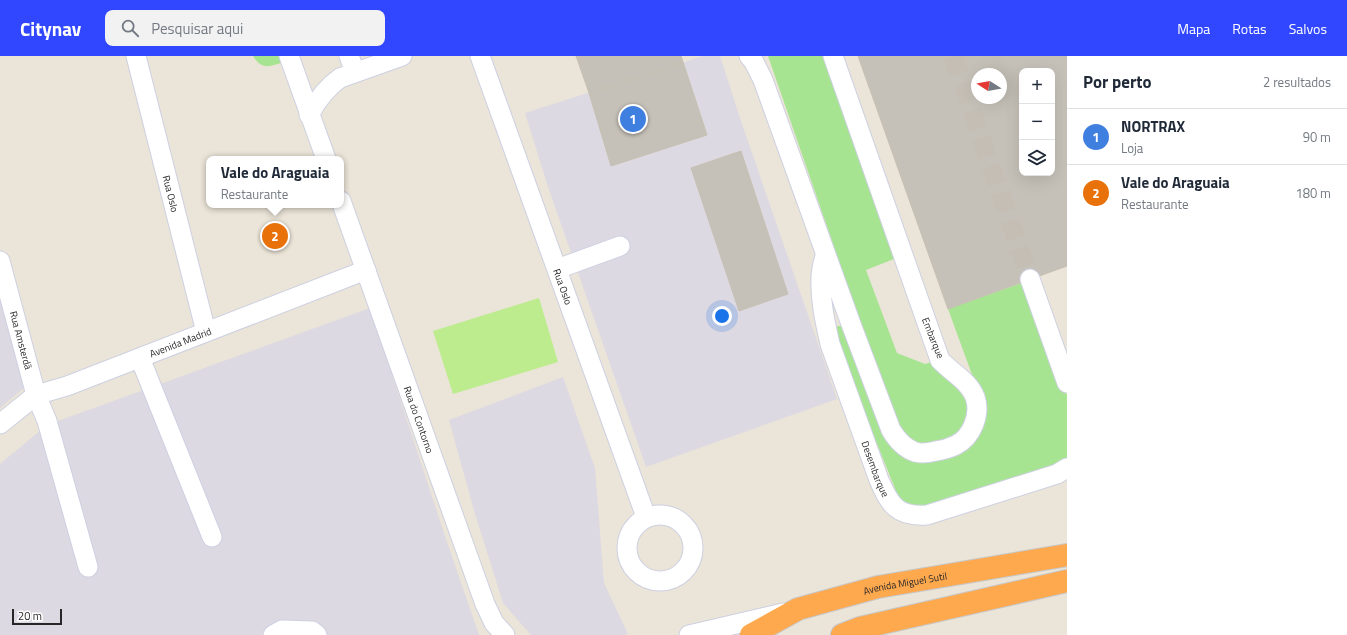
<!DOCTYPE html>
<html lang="pt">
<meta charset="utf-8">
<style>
:root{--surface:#fff;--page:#f2f2f3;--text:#1f2937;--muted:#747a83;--line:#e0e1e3;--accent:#3147ff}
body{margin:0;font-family:"Titillium Web",sans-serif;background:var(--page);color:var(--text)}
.controls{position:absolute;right:12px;top:12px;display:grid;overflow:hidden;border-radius:8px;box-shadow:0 4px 16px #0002}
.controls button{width:36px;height:36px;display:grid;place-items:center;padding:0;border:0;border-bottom:1px solid var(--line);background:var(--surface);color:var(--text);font:20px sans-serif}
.compass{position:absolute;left:971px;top:12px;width:36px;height:36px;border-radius:50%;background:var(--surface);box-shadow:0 4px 16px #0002;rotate:281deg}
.scale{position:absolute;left:12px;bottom:10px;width:50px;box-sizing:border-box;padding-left:4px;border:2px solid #272727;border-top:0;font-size:11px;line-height:14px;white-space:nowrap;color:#272727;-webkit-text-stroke:3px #fff;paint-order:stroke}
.you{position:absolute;left:722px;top:260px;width:14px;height:14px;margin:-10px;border:3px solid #fff;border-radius:50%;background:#1a73e8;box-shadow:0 0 0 6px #1a73e833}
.badge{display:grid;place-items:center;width:26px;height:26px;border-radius:50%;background:var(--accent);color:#fff;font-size:13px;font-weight:700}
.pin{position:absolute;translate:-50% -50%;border:2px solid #fff;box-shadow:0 1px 4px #0006}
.popup{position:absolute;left:206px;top:100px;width:138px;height:52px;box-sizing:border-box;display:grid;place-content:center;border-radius:8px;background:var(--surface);filter:drop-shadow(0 1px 3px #0005);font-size:13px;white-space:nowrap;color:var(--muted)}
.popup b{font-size:15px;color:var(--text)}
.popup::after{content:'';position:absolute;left:50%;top:100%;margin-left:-8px;border:8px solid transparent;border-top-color:var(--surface)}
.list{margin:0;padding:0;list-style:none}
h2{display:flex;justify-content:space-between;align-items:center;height:52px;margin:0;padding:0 16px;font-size:17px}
h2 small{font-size:13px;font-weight:400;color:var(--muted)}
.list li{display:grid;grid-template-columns:26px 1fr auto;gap:12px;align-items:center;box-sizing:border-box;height:56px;padding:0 16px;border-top:1px solid var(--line)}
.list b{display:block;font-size:15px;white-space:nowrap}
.list p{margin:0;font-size:13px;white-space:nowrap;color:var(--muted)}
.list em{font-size:13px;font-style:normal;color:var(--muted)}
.icon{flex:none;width:22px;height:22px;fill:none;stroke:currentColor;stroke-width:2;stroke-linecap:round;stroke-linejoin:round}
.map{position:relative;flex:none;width:1067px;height:579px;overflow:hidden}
header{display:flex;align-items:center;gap:24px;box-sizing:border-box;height:56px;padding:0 20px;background:var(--accent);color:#fff}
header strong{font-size:19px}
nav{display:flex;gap:22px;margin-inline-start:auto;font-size:14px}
.search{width:280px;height:36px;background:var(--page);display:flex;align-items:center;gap:10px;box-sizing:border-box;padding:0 14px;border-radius:8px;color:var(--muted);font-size:15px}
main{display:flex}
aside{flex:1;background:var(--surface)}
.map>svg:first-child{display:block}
.industrial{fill:#ddd9e2}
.green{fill:#a7e492}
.pitch{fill:#bcec8d}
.building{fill:#c6c1b8;stroke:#c6c0b2;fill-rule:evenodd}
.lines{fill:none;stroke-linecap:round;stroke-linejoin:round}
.minor-tunnel{stroke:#c4beb5;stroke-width:19;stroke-dasharray:19 10;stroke-linecap:butt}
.minor-casing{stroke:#cdd0e1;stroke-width:21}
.highway-casing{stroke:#c7c7c7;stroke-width:24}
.minor{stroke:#fff;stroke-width:19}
.highway{stroke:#ffa94f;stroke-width:22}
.labels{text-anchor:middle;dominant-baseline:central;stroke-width:4;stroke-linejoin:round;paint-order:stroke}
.street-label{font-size:10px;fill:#272727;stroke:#fff}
</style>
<header>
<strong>Citynav</strong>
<div class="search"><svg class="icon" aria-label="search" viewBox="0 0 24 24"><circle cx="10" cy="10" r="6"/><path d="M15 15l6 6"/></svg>Pesquisar aqui</div>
<nav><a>Mapa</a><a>Rotas</a><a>Salvos</a></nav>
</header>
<main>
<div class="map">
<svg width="1067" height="579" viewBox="0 0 1067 579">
<rect width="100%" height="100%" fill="#ebe4d8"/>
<g class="industrial">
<polygon points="703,0 720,0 742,68 837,343 646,411 548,131 525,57"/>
<polygon points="0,227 25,331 0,352"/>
<polygon points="370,252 446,483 479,579 0,579 0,408 47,369"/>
<polygon points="563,321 595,412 604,527 628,578 622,579 531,579 503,547 475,458 449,364"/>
</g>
<g class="green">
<path d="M253 0H282L284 6C270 10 262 15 253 0Z"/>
<polygon points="768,0 826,0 899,201 866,214 897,297 925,308 935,305 969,342 964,378 938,389 920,387 907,382 895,367"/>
<polygon points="1027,225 1067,339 1067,406 923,451 908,449 898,440 834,281 835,273 838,270 842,270 914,405 922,407 936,405 982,346 948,253"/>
</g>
<polygon class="pitch" points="539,242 558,306 453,338 433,275"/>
<g class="building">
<polygon points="576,0 681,0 683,6 589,37"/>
<path d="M858 0H1067V210L948 253ZM1022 15H1052V117H1022ZM977 18H1001V42H977Z"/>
<polygon points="683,6 707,79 611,110 589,37"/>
<polygon points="741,95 788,238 739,255 691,112"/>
</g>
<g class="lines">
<polyline class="minor-tunnel" points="953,0 1030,223"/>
<defs>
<g id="minor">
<path id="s1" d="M136 0 206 276"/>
<polyline points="289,0 326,103"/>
<polyline points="349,0 355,16"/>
<path id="s2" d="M480 0 646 461"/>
<path d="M749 0 754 6 763 24 851 268 891 374C897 384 904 392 915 396 922 398 928 397 936 395 943 394 950 392 956 389 972 381 981 358 975 341 968 324 952 317 940 304L833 0"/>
<path d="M309 59C317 44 326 32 340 22L402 0"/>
<path id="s3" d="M341 145 485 548 494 567 505 579"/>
<path id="s4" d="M825 200C823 207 821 214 821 222 820 244 825 266 830 288L879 424C890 449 897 461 927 459L1057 418 1067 412"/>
<path id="s5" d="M0 205 36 339 47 365 88 511"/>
<polyline points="557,213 620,190"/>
<polyline points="1030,223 1067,327"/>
<polyline points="140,302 212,481"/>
<path id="s6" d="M0 368 36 339 67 330 366 214"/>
<circle cx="660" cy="492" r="33"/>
<polyline points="273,579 282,574 312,575 317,579"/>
<polyline points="689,579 783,557"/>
</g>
<g id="highway">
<path id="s7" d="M751 579 798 553 878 531 1067 499"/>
<polyline points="842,579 860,572 1067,525"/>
</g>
</defs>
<use href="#minor" class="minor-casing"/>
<use href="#highway" class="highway-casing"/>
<use href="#minor" class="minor"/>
<use href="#highway" class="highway"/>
</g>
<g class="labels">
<g class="street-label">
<text stroke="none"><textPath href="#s1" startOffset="142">Rua Oslo</textPath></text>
<text stroke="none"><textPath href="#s2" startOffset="245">Rua Oslo</textPath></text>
<text transform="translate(933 282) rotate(68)">Embarque</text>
<text stroke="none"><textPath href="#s5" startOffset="82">Rua Amsterdã</textPath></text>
<text stroke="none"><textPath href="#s6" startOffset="200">Avenida Madrid</textPath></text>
<text stroke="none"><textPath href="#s3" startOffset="232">Rua do Contorno</textPath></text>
<text stroke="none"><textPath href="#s4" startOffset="222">Desembarque</textPath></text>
<text stroke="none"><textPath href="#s7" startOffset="164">Avenida Miguel Sutil</textPath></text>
</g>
</g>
</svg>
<div class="controls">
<button>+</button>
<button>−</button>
<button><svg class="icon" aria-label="layers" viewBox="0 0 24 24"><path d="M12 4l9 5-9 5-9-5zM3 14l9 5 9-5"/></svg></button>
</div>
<svg class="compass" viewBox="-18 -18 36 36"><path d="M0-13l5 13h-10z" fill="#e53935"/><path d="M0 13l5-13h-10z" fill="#747a83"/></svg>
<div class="scale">20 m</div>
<div class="you"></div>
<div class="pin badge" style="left:633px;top:63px;background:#3f7fe0">1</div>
<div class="pin badge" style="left:275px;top:180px;background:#e8710a">2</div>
<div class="popup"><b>Vale do Araguaia</b>Restaurante</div>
</div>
<aside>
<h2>Por perto<small>2 resultados</small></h2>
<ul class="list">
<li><span class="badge" style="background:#3f7fe0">1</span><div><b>NORTRAX</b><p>Loja</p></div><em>90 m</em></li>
<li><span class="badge" style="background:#e8710a">2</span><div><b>Vale do Araguaia</b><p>Restaurante</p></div><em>180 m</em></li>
</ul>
</aside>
</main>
